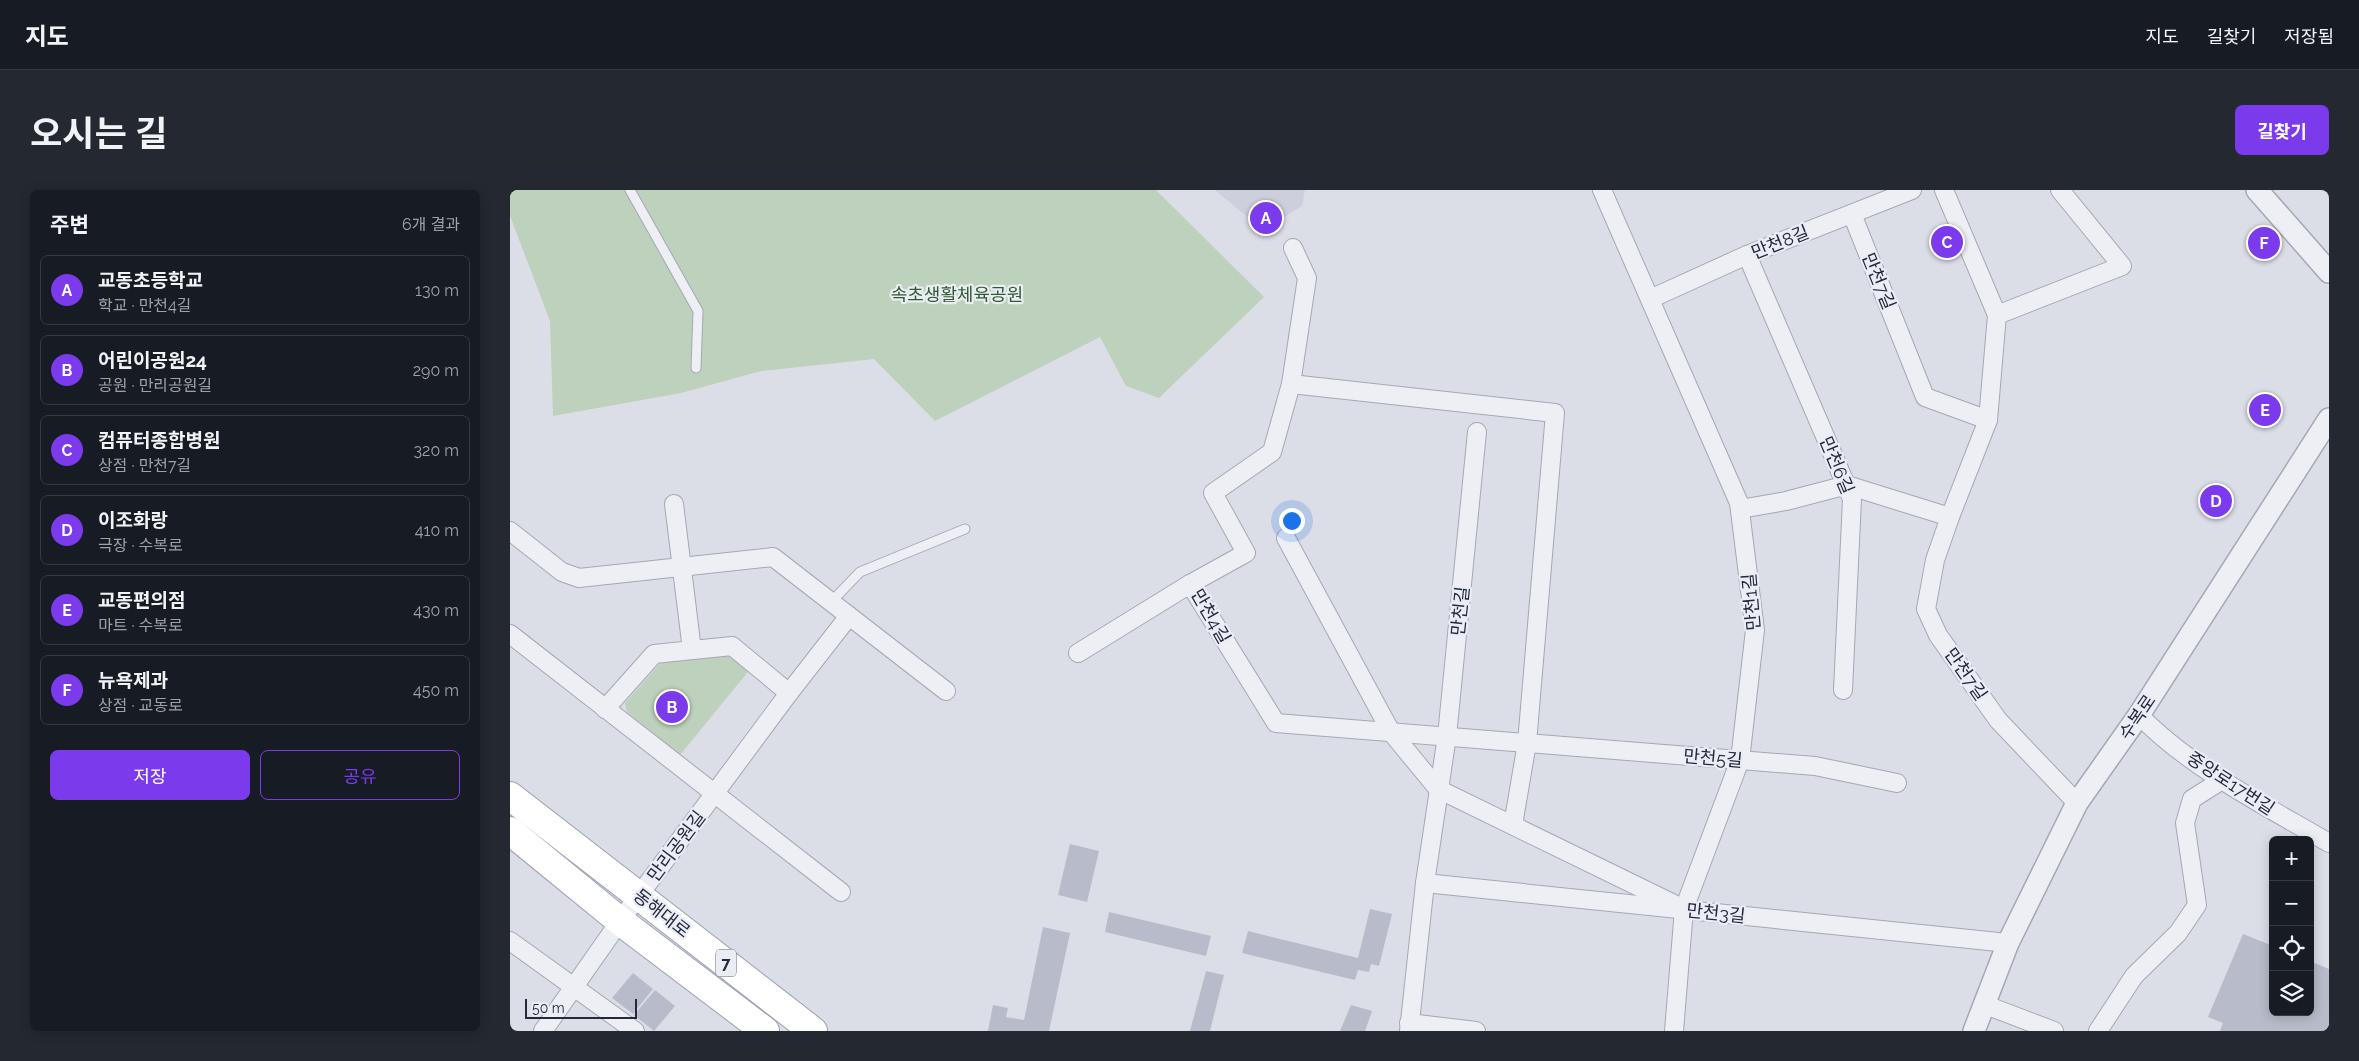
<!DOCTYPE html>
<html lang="ko">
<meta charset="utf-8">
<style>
:root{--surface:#171b24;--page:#242831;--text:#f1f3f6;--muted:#9ea1a6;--line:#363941;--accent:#7c3aed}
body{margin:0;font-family:Raleway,"Noto Sans KR",sans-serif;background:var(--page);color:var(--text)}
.controls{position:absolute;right:15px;bottom:15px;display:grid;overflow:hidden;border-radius:8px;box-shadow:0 2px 12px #0003}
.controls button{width:45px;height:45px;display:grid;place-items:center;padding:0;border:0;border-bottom:1px solid var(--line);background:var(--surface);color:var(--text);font:25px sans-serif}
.scale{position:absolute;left:15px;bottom:12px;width:112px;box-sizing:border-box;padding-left:5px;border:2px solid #24293d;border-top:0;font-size:14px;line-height:18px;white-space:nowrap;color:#24293d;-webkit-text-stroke:4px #eaedf4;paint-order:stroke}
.you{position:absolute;left:781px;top:330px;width:18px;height:18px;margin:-12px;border:4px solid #fff;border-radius:50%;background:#1a73e8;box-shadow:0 0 0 8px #1a73e833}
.badge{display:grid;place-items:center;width:32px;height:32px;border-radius:50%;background:var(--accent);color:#fff;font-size:16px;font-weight:700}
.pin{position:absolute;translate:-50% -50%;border:2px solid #fff;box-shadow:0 1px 5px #0006}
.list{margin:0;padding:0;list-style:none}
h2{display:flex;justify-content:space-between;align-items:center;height:65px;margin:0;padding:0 20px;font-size:21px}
h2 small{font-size:16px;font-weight:400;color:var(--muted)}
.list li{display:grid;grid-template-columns:32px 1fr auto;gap:15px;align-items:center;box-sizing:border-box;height:70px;margin:0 10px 10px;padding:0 10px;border:1px solid var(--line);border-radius:8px}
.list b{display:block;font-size:19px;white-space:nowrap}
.list p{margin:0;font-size:16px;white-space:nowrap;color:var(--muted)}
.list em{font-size:16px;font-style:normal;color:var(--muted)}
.actions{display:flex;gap:10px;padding:15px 20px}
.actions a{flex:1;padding:11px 0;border:1px solid var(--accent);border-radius:8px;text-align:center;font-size:18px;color:var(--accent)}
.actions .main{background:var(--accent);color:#fff}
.icon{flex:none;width:28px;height:28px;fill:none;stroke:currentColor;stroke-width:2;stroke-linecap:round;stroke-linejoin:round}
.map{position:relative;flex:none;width:1819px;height:841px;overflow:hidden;border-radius:8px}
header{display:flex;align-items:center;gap:30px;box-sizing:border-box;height:70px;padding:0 25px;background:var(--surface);border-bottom:1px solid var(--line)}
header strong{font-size:24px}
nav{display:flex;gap:28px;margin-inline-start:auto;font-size:18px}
.intro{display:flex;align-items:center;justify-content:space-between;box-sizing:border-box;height:120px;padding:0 30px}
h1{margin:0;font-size:35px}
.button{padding:12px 22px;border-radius:8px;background:var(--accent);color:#fff;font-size:18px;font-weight:700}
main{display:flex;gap:30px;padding:0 30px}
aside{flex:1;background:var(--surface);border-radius:8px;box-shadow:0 2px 12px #0003}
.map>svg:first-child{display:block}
.built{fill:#cdd0dc}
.green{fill:#bdd1bc}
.building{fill:#b8bcca}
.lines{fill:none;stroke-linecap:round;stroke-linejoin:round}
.service-casing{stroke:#a4a8b4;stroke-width:11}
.minor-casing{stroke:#a4a8b4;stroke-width:20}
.tertiary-casing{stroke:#a4a8b4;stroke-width:24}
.primary-casing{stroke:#9a9fb3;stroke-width:30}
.service{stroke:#eeeff5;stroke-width:9}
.minor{stroke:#eeeff5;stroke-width:18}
.tertiary{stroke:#eeeff5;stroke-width:21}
.primary{stroke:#fff;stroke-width:28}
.labels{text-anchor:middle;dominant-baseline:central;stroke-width:4.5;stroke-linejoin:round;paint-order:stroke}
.shield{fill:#eaedf4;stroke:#5f6474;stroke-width:1}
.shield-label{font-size:16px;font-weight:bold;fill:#24293d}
.street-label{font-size:18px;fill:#24293d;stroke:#eaedf4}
.park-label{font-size:18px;fill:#315a31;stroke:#eaedf4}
</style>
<header>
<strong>지도</strong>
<nav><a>지도</a><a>길찾기</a><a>저장됨</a></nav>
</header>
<div class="intro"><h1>오시는 길</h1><a class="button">길찾기</a></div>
<main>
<aside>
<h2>주변<small>6개 결과</small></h2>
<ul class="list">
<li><span class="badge">A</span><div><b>교동초등학교</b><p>학교 · 만천4길</p></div><em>130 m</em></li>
<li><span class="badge">B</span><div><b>어린이공원24</b><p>공원 · 만리공원길</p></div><em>290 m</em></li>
<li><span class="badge">C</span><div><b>컴퓨터종합병원</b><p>상점 · 만천7길</p></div><em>320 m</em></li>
<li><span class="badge">D</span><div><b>이조화랑</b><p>극장 · 수복로</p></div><em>410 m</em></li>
<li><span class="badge">E</span><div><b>교동편의점</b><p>마트 · 수복로</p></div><em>430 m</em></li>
<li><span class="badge">F</span><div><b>뉴욕제과</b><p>상점 · 교동로</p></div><em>450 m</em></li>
</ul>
<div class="actions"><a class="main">저장</a><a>공유</a></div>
</aside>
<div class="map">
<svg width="1819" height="841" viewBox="0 0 1819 841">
<rect width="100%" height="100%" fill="#dbdee7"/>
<polygon class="built" points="705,0 795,0 792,16 753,40"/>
<g class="green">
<polygon points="0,0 646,0 754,107 649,208 616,196 590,147 425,231 364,169 251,181 171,203 43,226 40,131 0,26"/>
<polygon points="222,463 242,477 170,565 117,522 115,513 153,470"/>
</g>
<g class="building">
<polygon points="560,654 589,661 577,712 548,705"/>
<polygon points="860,719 882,724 869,776 861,774 859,782 848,780 845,790 732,763 738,741 848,768"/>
<polygon points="599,722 701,746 696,766 595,742"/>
<polygon points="533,737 560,743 539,841 478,841 483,815 498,818 496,827 514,830"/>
<polygon points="1733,744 1763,756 1763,822 1800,822 1800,771 1819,779 1819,835 1817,841 1710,841 1713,833 1698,827"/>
<polygon points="696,781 714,785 700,841 680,841"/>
<polygon points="123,783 143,799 123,824 102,808"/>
<polygon points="145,800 165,816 144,841 124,825"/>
<polygon points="841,815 862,821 855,841 830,841"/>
</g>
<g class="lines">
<defs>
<g id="service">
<polyline points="120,0 188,121 186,178"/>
<polyline points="321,412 350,382 455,339"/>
</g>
<g id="minor">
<polyline points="1092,0 1229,313 1245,440 1230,570 1174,719 1164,841"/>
<polyline points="1434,0 1487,125"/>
<polyline points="1550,0 1612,76 1487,125 1478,230 1440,327 1425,370 1416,419 1428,445 1488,530 1567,613"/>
<polyline points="1342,24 1415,207 1478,230"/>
<polyline points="1237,65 1342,309 1333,500"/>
<polyline points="1140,109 1237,65 1402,0"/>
<polyline points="781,194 1045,223 1017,553 1003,635"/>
<polyline points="164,314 182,460"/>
<polyline points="1230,319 1276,311 1337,295 1440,327"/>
<polyline points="0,341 52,382 69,388 263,367 436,501"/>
<polyline points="776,348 881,542 928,599 1164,714"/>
<polyline points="680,394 766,533 1305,576 1387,593"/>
<polyline points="0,444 331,702"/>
<polyline points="568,463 680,394 736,363 703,303 762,262 781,194 797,88 783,58"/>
<polyline points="95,519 144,464 222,456 279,503"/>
<path d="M1629 525C1680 578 1756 616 1819 653"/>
<polyline points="915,693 1498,753"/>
<polyline points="0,751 125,841"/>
<polyline points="1473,814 1544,841"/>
<polyline points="899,833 966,841"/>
<polyline points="33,841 110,731 279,503 339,426"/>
<polyline points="899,841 915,693 937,546 967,242"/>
<polyline points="1588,841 1624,786 1668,743 1687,715 1675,633 1682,609 1712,590"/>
</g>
<g id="tertiary">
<polyline points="1747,0 1819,82"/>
<polyline points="1464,841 1498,753 1567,613 1629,525 1819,229"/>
</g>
<g id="primary">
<polyline points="0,606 303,841"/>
<polyline points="0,641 110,731 255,841"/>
</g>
</defs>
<use href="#service" class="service-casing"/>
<use href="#minor" class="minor-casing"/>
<use href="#tertiary" class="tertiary-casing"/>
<use href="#primary" class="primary-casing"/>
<use href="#service" class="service"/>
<use href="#minor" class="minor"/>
<use href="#tertiary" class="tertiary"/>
<use href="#primary" class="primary"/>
</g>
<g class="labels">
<rect class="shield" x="206" y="759.5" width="20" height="27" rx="4"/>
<g class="shield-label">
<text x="216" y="773">7</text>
</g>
<g class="street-label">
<text transform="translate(1270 52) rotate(-22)">만천8길</text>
<text transform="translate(1369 91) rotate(68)">만천7길</text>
<text transform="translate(1327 275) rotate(67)">만천6길</text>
<text transform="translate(1241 412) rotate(-95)">만천1길</text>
<text transform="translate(950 421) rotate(-84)">만천길</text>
<text transform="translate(701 426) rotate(60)">만천4길</text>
<text transform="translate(1456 484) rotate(55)">만천7길</text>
<text transform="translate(1627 527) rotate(-56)">수복로</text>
<text transform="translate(1203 568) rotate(5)">만천5길</text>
<text transform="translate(1721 593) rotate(33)">중앙로17번길</text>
<text transform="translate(166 656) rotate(-53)">만리공원길</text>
<text transform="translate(152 723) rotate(38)">동해대로</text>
<text transform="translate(1206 723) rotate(6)">만천3길</text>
</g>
<g class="park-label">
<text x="447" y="104">속초생활체육공원</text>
</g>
</g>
</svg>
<div class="controls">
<button>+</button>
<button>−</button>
<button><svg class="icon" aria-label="locate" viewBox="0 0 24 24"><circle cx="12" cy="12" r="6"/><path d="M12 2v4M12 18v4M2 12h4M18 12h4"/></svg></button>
<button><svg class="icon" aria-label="layers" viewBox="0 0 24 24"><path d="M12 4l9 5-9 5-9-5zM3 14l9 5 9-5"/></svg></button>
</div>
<div class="scale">50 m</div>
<div class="you"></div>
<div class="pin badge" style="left:756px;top:28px">A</div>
<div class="pin badge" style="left:162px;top:517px">B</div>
<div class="pin badge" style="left:1437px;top:52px">C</div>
<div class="pin badge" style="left:1706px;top:311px">D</div>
<div class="pin badge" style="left:1755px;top:220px">E</div>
<div class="pin badge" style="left:1754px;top:53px">F</div>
</div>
</main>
